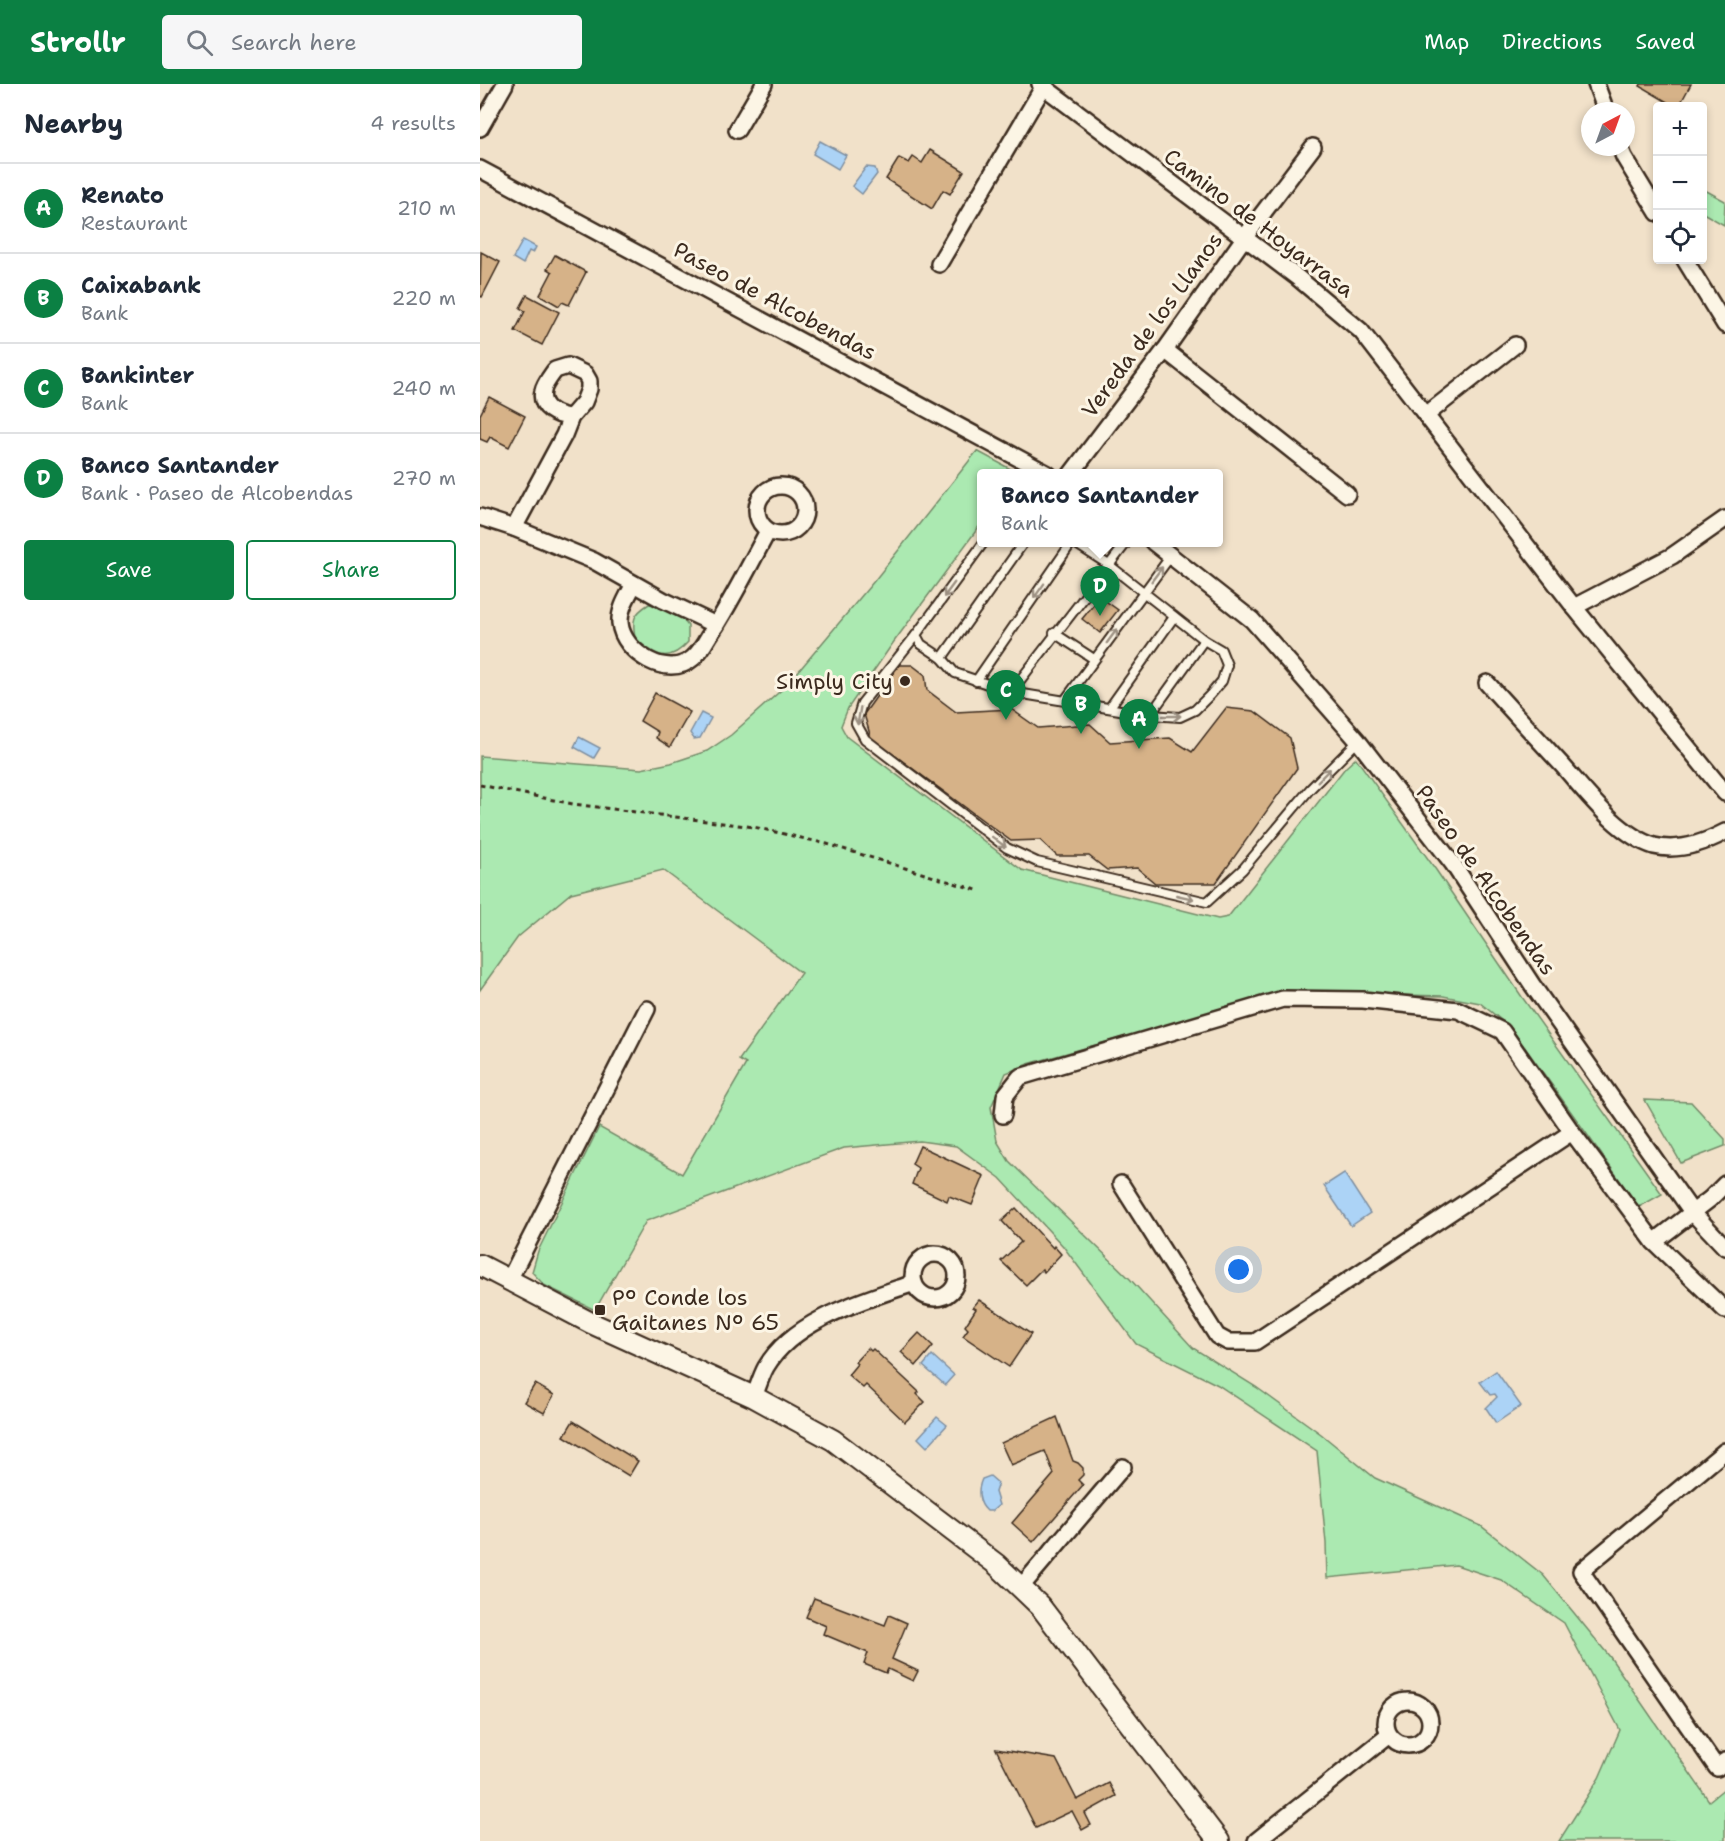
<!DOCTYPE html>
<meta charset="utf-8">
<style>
:root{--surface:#fff;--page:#f6f6f7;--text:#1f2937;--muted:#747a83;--line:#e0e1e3;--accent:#0b8043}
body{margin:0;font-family:"Shantell Sans",sans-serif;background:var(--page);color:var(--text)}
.controls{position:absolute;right:18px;top:18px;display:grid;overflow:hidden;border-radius:6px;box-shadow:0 3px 9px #0003}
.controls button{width:54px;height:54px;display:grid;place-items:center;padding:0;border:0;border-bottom:2px solid var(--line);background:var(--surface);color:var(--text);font:30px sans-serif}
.compass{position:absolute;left:1101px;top:18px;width:54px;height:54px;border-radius:50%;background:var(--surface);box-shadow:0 3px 9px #0003;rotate:41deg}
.you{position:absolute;left:759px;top:1186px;width:21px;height:21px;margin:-15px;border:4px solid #fff;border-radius:50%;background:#1a73e8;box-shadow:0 0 0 9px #1a73e833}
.badge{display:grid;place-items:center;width:39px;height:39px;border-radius:50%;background:var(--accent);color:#fff;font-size:20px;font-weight:700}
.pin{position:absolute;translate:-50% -50px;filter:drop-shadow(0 2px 3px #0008)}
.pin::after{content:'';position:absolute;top:32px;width:21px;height:18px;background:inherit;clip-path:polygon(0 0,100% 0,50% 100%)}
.popup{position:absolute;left:497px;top:385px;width:246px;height:78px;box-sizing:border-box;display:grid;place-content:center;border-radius:6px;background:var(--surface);filter:drop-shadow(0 2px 4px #0005);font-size:20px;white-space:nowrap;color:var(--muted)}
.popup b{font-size:22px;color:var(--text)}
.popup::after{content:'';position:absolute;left:50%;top:100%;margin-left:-12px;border:12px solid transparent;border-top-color:var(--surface)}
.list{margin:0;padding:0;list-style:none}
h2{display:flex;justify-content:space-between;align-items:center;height:78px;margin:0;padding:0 24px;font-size:26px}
h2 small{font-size:20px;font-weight:400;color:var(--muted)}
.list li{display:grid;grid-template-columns:39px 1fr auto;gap:18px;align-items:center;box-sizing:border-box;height:90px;padding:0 24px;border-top:2px solid var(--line)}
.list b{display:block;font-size:22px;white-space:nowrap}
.list p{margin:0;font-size:20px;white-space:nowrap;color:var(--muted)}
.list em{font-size:20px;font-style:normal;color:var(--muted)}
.actions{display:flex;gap:12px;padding:18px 24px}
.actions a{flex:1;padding:14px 0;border:2px solid var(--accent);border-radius:6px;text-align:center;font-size:21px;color:var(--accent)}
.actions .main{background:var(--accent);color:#fff}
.icon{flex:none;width:33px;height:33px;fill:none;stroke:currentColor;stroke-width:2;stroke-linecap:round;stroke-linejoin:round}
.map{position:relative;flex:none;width:1245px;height:1757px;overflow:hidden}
header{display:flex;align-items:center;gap:36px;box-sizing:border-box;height:84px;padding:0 30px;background:var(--accent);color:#fff}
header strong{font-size:28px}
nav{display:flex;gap:33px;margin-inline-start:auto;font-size:21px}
.search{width:420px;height:54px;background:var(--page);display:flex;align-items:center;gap:15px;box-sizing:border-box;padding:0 21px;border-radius:6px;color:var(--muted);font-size:22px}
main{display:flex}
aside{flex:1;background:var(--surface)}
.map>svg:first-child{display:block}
.green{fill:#abe9b1;stroke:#738a68;stroke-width:1.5}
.water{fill:#acd3f6;stroke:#7f8fa0;stroke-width:1.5}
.building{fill:#d6b288;stroke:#3b2a1e;stroke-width:1.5}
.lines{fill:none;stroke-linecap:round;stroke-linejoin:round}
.service-casing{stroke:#3b2a1e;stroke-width:12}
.minor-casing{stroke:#3b2a1e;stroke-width:20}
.tertiary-casing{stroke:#3b2a1e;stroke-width:24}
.path{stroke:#3b2a1e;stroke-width:3;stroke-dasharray:4.5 4.5;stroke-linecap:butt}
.service{stroke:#fcf5e5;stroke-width:8}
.minor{stroke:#fcf5e5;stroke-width:15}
.tertiary{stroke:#fcf5e5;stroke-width:20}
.oneway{stroke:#9c9082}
.poi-dot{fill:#3b2a1e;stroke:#fcf5e5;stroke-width:2}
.labels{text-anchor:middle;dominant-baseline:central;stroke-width:6;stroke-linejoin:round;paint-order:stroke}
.street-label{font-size:22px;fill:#3b2a1e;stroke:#fcf5e5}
.poi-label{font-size:22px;fill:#3b2a1e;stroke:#fcf5e5;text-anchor:end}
</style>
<header>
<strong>Strollr</strong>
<div class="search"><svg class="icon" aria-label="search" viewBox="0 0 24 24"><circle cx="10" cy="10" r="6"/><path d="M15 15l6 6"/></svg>Search here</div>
<nav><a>Map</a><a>Directions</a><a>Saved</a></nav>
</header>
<main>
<aside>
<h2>Nearby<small>4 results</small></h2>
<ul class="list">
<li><span class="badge">A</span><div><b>Renato</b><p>Restaurant</p></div><em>210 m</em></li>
<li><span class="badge">B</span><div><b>Caixabank</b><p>Bank</p></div><em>220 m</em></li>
<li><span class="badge">C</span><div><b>Bankinter</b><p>Bank</p></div><em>240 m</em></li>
<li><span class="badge">D</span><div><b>Banco Santander</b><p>Bank · Paseo de Alcobendas</p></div><em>270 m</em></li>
</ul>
<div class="actions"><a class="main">Save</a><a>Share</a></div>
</aside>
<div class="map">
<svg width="1245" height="1757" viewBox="0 0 1245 1757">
<rect width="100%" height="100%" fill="#f1e1c9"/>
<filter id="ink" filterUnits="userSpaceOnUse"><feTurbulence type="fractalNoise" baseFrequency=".0167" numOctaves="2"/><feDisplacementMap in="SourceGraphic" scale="12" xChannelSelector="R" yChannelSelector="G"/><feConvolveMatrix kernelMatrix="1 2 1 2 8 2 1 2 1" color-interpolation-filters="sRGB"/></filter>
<g filter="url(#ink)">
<g class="green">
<polygon points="1223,105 1245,117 1244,141 1223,129"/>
<polygon points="497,367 536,388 536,390 502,390 501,440 413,559 368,624 361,642 367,653 542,786 738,835 748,833 865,684 876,674 956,786 1042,913 1182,1110 1159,1123 1031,944 1000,919 963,912 804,908 548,980 526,989 511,1023 517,1057 529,1077 650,1195 713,1264 776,1303 841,1350 895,1394 1001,1442 1063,1491 1130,1573 1229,1717 1245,1704 1245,1757 1079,1757 1119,1694 1140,1646 1084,1539 1021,1496 976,1481 847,1494 846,1459 837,1367 738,1301 656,1260 583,1162 520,1094 476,1062 440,1057 364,1064 166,1137 115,1226 64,1201 52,1188 58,1167 119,1043 202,1090 266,980 259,976 321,889 183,786 91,809 38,853 0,906 0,672 161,685 191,679 227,667 251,651 307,601 395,496"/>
<path d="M169 520C187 522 197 527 208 542V558C188 581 174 571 155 554 152 536 153 530 169 520Z"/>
<polygon points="1165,1016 1211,1018 1245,1055 1245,1062 1201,1079"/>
</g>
<g class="water">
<polygon points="340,57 366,71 358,85 333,70"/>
<polygon points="386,83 395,84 397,90 382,110 372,102"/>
<polygon points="43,156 56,163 53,169 49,167 43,180 33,174"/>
<polygon points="221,629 231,634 220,654 214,655 210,649"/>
<polygon points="99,653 120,664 114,674 94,663"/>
<polygon points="864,1089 890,1129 871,1142 844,1102"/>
<polygon points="452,1271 474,1291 465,1301 443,1282"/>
<polygon points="1016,1287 1041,1322 1016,1339 1006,1324 1017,1313 1015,1310 1010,1311 1000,1298"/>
<polygon points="457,1333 467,1341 447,1363 438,1354"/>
<path d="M510 1392 518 1399 515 1408 519 1421 512 1427H507C498 1419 497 1406 502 1395Z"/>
</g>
<g class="building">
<polygon points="1161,0 1211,0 1199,22 1194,22 1160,2"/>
<polygon points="450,66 484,87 470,110 463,106 452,125 406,95 419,74 429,79 433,73 442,79"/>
<polygon points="1,168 20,178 2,213 0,212"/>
<polygon points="75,171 106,188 89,221 82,218 79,222 60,211 72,188 67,185"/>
<polygon points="47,211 79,228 62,261 35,247 45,227 40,224"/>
<polygon points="9,313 45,332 29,363 10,353 7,358 0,355 0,331"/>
<polygon points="620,513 638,526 620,549 602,535"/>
<polygon points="419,581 432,581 445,591 447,606 476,628 531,625 558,644 610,640 630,658 690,654 712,668 746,624 774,627 810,654 817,684 736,799 675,799 657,784 627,786 609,772 577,772 560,756 531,757 391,654 384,630"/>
<polygon points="175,609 210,628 190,663 176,654 178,648 160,637"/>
<polygon points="440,1062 504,1092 492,1121 469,1112 467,1117 432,1100 438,1084 432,1080"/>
<polygon points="536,1124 573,1164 574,1162 581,1170 564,1188 562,1185 546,1201 521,1177 541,1158 522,1137"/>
<polygon points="499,1216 551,1250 529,1283 483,1252 488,1245 485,1242 496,1225 493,1223"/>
<polygon points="439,1249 453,1262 436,1282 421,1268"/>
<polygon points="388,1264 391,1267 393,1265 439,1308 437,1310 445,1318 425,1338 386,1301 383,1304 368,1291 377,1280 375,1278"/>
<polygon points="55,1300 74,1311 64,1329 44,1318"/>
<polygon points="577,1333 593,1377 598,1379 603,1384 603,1391 598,1396 603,1401 553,1458 532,1439 574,1390 565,1367 531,1381 521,1359"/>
<polygon points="93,1337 158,1377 149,1392 84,1352"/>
<polygon points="334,1514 405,1541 409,1531 427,1539 412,1575 438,1587 433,1597 408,1585 406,1589 384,1580 388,1569 343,1550 346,1542 326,1533"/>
<polygon points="516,1665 576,1675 597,1716 629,1699 636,1712 605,1729 611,1741 602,1746 592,1727 556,1744"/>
</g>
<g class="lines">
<defs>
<g id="service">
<polyline points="504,458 436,551 441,560 462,574 475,589 531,608 670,631 700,633 715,626 730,611 742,597 747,581 741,566 724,556 629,481 593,458"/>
<polyline points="574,549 614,575"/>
<polyline points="436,551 382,619 376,639 385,655 527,764 557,778 727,818 763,785 830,705 878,657"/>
<polyline points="462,574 544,458"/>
<polyline points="496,597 592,458"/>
<polyline points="531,608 647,458"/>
<polyline points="585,616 690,473"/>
<polyline points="630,623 694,533"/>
<polyline points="670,631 724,556"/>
</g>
<g id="minor">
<polyline points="560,0 818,194 881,247 1094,523 1245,709"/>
<polyline points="1116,0 1126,27"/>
<polyline points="0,44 25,0"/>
<polyline points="257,46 284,0"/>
<polyline points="1140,63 1144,73 1178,129"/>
<polyline points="0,85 568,390"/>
<polyline points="1205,176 1245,241"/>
<polyline points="459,180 565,0"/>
<polyline points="685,266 867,410"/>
<polyline points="946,331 1035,261"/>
<polyline points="591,390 685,266 764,154 833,63"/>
<circle cx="301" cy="426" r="24"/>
<polyline points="0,433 34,444 114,477 183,516 236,541"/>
<path d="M34 444 84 351 91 333 104 318 109 305V297L105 290 88 282 75 286C71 292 64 300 63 307 59 324 77 332 91 333"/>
<polyline points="673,458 772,536 878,657 973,780 1053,902 1212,1128 1245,1163"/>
<path d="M154 500C148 512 139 525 140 539 143 569 188 596 213 574 220 568 225 559 229 552 251 519 269 482 288 447"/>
<polyline points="1094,523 1192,472 1245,435"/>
<path d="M1007 599C1032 627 1057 654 1082 681 1106 708 1138 751 1174 762 1198 768 1224 759 1245 748"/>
<polyline points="523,1031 525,1012 540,993 803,915 883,916 978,926 1022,947 1092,1048 1174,1158 1245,1226"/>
<polyline points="641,1100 737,1252 748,1258 775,1258 1092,1048"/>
<polyline points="1174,1158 1230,1115 1245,1100"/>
<circle cx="455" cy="1192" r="22"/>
<polyline points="29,1196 167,925"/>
<path d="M274 1313C278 1303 281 1292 286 1283 314 1235 385 1216 434 1199"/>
<polyline points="1245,1367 1101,1487 1237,1684 1245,1677"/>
<polyline points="541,1503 643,1383"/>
<circle cx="928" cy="1639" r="22"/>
<polyline points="776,1757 909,1651"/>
</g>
<polyline id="tertiary" points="0,1181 111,1239 274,1313 353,1356 516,1480 560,1522 739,1757"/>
</defs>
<use href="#service" class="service-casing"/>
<use href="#minor" class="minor-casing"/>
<use href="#tertiary" class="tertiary-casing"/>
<polyline class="path" points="0,701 93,720 274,743 347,760 500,807"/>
<use href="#service" class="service"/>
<use href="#minor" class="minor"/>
<use href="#tertiary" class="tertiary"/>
</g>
<defs><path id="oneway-shaft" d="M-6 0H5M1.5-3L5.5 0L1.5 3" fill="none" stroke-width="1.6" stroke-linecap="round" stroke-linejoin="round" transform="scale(1.5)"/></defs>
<g class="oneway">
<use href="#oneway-shaft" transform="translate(677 490) rotate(-53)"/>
<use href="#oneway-shaft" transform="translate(469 506) rotate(126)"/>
<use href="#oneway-shaft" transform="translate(559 507) rotate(125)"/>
<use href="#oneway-shaft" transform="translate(632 552) rotate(-54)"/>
<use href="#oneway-shaft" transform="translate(379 632) rotate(99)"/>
<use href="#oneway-shaft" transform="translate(692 632)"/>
<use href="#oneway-shaft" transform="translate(844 691) rotate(-45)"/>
<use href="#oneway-shaft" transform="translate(519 758) rotate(37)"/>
<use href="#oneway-shaft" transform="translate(705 813) rotate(13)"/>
</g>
</g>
<g class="poi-dot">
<circle cx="425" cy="597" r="6"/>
<rect x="114" y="1220" width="12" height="12" rx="3"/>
</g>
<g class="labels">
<g class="street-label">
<text transform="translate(779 139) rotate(37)">Camino de Hoyarrasa</text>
<text transform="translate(295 217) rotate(28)">Paseo de Alcobendas</text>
<text transform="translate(672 241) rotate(-54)">Vereda de los Llanos</text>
<text transform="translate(1006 796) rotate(55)">Paseo de Alcobendas</text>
</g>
<g class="poi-label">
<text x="413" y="597">Simply City</text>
<text x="132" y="1213" text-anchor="start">Pº Conde los<tspan x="132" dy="25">Gaitanes Nº 65</tspan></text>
</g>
</g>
</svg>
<div class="controls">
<button>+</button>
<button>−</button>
<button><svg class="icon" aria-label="locate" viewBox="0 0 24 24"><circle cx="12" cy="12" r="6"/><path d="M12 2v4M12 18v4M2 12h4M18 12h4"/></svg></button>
</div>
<svg class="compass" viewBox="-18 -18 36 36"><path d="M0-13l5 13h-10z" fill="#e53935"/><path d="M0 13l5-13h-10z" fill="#747a83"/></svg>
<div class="you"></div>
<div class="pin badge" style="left:659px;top:665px">A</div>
<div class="pin badge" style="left:601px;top:650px">B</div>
<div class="pin badge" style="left:526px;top:636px">C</div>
<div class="pin badge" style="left:620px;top:532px">D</div>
<div class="popup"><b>Banco Santander</b>Bank</div>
</div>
</main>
